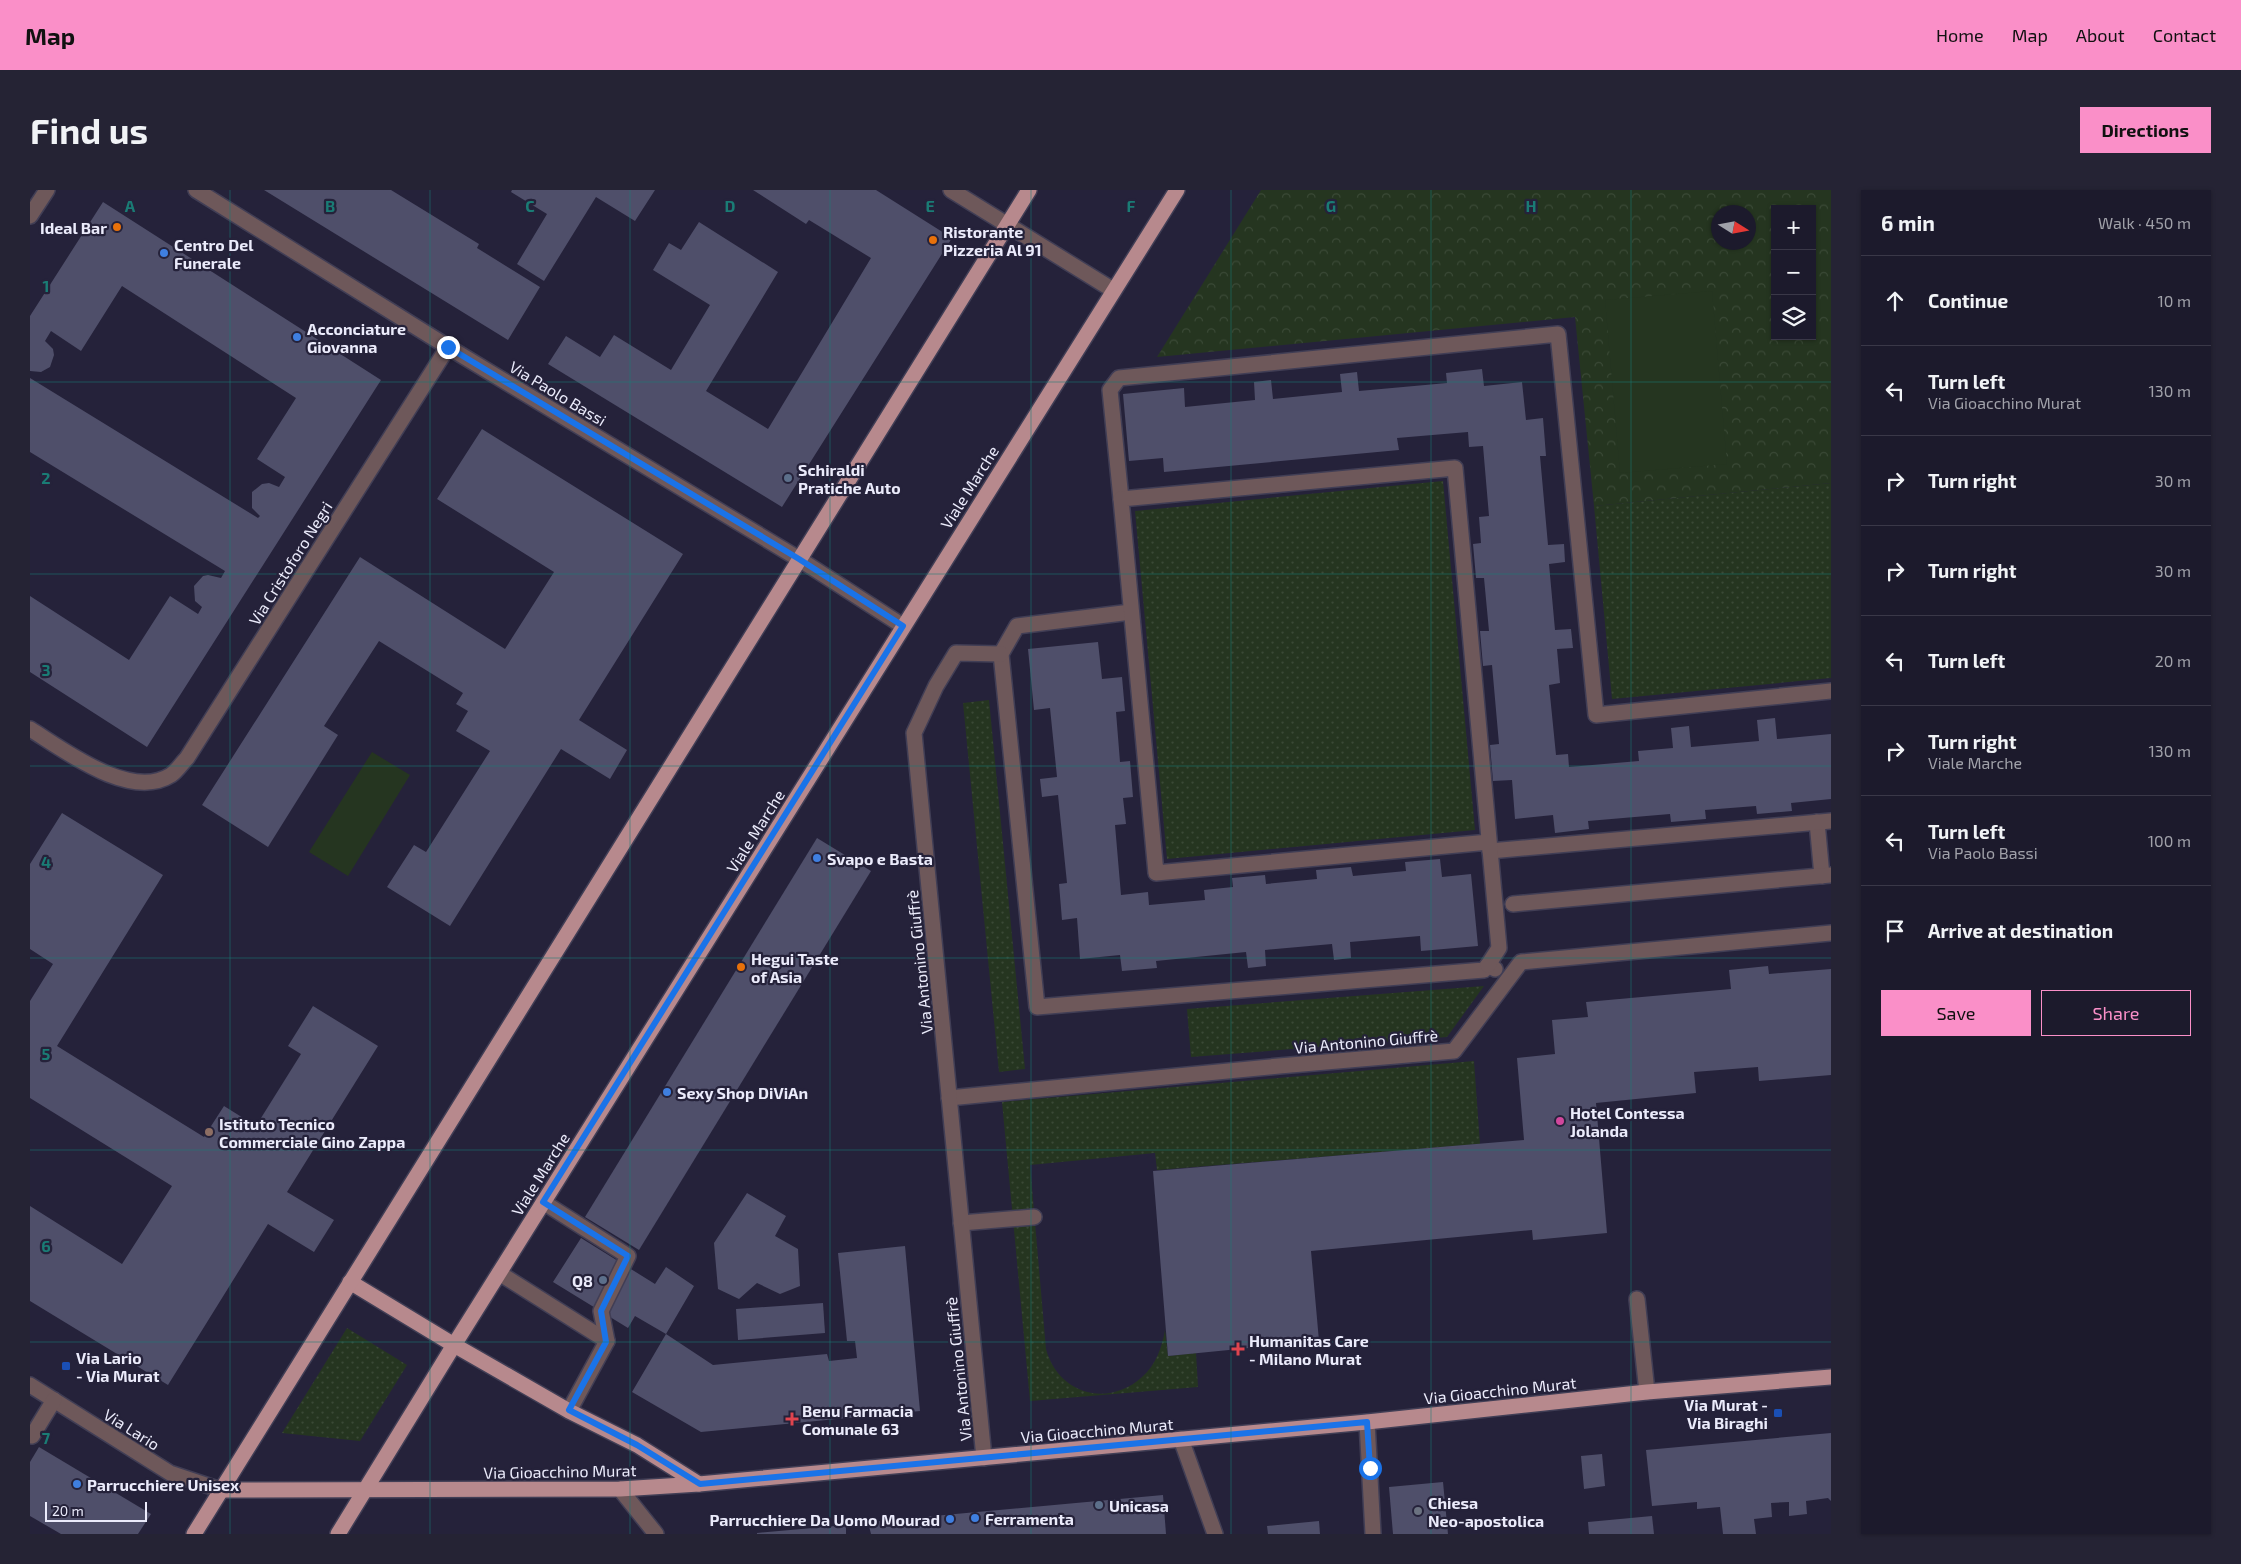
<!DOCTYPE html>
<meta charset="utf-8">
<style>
:root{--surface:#1c1a2c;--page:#252334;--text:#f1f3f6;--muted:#a0a1a9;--line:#3a3848;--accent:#fa8fc8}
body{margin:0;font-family:"Exo 2",sans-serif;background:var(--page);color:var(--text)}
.controls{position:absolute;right:15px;top:15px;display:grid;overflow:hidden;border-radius:0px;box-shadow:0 1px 4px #0004}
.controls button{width:45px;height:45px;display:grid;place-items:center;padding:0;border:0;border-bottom:1px solid var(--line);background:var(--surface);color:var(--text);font:25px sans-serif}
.compass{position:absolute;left:1681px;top:15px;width:45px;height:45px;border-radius:50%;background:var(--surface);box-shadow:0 1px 4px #0004;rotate:101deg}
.scale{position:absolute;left:15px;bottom:12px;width:102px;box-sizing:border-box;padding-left:5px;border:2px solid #ebebfb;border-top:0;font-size:14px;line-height:18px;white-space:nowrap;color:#ebebfb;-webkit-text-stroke:4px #25223a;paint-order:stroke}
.stop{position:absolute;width:15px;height:15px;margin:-11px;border:4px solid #1a73e8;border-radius:50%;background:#fff}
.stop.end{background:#1a73e8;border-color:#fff;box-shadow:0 1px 5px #0008}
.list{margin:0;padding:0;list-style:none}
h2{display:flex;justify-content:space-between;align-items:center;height:65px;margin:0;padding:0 20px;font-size:21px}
h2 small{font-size:16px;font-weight:400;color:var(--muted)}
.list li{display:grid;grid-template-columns:32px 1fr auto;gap:15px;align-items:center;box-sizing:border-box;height:90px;padding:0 20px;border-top:1px solid var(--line)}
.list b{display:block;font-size:19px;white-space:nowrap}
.list p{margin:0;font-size:16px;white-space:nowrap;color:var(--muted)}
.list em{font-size:16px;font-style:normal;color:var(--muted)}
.actions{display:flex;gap:10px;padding:15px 20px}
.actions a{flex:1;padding:11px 0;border:1px solid var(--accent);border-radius:0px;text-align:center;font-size:18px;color:var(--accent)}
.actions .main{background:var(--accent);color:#111}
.icon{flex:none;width:28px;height:28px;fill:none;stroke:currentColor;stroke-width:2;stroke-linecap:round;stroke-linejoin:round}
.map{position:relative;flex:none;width:1801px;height:1344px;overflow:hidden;border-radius:0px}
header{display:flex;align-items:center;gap:30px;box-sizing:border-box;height:70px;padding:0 25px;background:var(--accent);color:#111}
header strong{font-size:24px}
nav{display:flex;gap:28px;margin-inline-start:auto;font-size:18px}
.intro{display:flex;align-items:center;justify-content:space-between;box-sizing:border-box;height:120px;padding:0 30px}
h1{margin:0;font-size:35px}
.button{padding:12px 22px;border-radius:0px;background:var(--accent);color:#111;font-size:18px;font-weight:700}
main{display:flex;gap:30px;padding:0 30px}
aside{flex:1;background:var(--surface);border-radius:0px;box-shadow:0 1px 4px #0004}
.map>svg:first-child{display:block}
.grass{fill:url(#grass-dots)}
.park{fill:url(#park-crowns);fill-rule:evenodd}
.pitch{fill:#253520}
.building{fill:#4f4f6a}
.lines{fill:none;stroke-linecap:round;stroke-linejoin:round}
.minor-casing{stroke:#413e55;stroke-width:18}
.major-casing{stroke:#413e55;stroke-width:18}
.minor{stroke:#6e585a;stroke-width:15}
.major{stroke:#b7898d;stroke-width:15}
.route{stroke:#1a73e8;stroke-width:6}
.grid{fill:none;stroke:#1a7c75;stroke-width:1;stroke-opacity:0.55}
.food-dot{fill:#e8710a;stroke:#25223a;stroke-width:2}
.shop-dot{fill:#3f7fe0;stroke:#25223a;stroke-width:2}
.service-dot{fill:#5c6f8a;stroke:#25223a;stroke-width:2}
.hotel-dot{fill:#d1479c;stroke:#25223a;stroke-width:2}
.education-dot{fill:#8d6e63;stroke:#25223a;stroke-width:2}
.health-dot{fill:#e0444e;stroke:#25223a;stroke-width:2}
.transit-dot{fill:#1a4fb4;stroke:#25223a;stroke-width:2}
.worship-dot{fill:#6b7280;stroke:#25223a;stroke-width:2}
.labels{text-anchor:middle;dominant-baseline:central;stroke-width:4.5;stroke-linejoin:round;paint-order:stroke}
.poi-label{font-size:16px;font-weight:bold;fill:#ebebfb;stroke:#25223a;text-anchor:start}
.street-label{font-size:16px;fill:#ebebfb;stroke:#25223a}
.grid-label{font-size:16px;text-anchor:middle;font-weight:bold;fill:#1a7c75;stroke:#25223a;stroke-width:4.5;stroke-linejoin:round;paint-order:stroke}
</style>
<header>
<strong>Map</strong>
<nav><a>Home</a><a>Map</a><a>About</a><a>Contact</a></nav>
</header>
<div class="intro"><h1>Find us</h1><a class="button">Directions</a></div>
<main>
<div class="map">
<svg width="1801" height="1344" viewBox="0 0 1801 1344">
<defs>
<pattern id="grass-dots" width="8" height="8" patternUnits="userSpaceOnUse" patternTransform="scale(1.25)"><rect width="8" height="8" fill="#253520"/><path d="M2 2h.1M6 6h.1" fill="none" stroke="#3a4936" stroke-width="1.8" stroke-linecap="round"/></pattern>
<pattern id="park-crowns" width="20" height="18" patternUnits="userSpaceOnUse" patternTransform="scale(1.25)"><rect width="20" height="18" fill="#253520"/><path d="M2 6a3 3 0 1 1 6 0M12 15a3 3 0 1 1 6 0" fill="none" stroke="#3a4936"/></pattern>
</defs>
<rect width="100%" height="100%" fill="#25223a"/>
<g class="grass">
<polygon points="1413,291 1445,640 1137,669 1105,321"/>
<polygon points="1801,293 1801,488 1582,509 1564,316"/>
<polygon points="959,510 995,879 969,882 933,513"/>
<polygon points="1454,796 1417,847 1161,867 1157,819"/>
<path d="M1444 871 1450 954 1127 980 1125 963 1000 975 1016 1159C1028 1204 1078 1218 1112 1187 1126 1175 1132 1157 1135 1140L1138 1166 1166 1163 1168 1197 1000 1211 972 912Z"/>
<polygon points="317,1138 377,1175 330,1251 252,1243"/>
</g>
<path class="park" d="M1231 0H1801V293L1564 316 1545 127 1127 167ZM1745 19H1782V146H1745ZM1688 22H1718V52H1688Z"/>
<g class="pitch">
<polygon points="1682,101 1697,274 1590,283 1575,110"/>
<polygon points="342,562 380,585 318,686 279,662"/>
</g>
<g class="building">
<polygon points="234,0 361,0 449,54 447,58 510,97 478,150"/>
<polygon points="482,0 625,0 605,31 566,7 514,91 487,74 517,24 481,2"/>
<polygon points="723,0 846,0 922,48 752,317 518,174 536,146 570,167 584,145 641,180 680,115 623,80 639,53 651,60 669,32 748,82 676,201 738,239 841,68 779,30 776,34"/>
<polygon points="73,12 351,190 117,557 0,482 0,406 99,470 140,406 168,424 172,417 165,411 164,396 173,386 178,385 191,388 195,381 0,262 0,188 228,328 230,326 222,318 222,302 232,294 239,293 249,297 255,287 227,269 266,208 92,96 51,161 21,141 15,151 23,159 24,165 20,177 11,182 0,181 0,126"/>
<polygon points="1452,179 1454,196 1492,192 1496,230 1513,228 1516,266 1510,266 1518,355 1534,354 1535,372 1519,374 1525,440 1541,439 1543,458 1527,459 1530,493 1519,495 1526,565 1538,564 1539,577 1609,571 1608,561 1643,558 1641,538 1659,536 1661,557 1729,551 1727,530 1745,528 1747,549 1801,544 1801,609 1761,613 1762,621 1727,624 1726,616 1675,620 1676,629 1641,632 1640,624 1558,631 1559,639 1525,643 1523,625 1485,629 1482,590 1463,591 1460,555 1469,554 1462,475 1453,476 1450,441 1459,441 1454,388 1446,388 1443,354 1451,353 1449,327 1459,326 1453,256 1439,257 1438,242 1367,248 1369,260 1134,282 1133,268 1099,271 1093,204 1154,198 1155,217 1225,210 1224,192 1241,190 1243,209 1312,202 1310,184 1327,182 1329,201 1417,193 1416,183"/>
<polygon points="452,239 653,364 549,530 597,560 580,589 531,559 420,736 357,697 384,655 396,662 460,561 426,541 438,521 426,514 433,503 349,451 294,536 308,545 238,657 172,615 330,367 475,459 524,382 407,309"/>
<polygon points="1068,452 1072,489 1092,487 1095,521 1086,522 1090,572 1100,571 1103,607 1093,608 1096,634 1085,635 1091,705 1118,702 1119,715 1175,710 1174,700 1203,697 1202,688 1235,685 1236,694 1287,689 1286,680 1321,677 1323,686 1376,681 1375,672 1410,669 1412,687 1441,684 1448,756 1391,761 1390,746 1320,752 1321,768 1304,770 1302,754 1235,760 1236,776 1218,778 1216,762 1126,771 1127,778 1092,781 1090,765 1050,769 1047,728 1032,730 1029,694 1037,693 1028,605 1012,607 1010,589 1027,587 1020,518 1004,520 998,459"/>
<polygon points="32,623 133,685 27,856 174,947 194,916 226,936 271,864 258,856 283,816 348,856 257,1002 304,1030 284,1062 238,1034 138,1195 0,1111 0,1016 92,1074 142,996 0,908 0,811 23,774 0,759 0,674"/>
<polygon points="787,648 841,681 609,1060 555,1027"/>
<polygon points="1738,776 1739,784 1801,779 1801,885 1729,891 1728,877 1664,882 1666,903 1566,913 1577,1043 1503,1050 1502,1040 1281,1061 1289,1151 1138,1166 1123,981 1494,950 1487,868 1525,864 1522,830 1558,827 1556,812 1701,799 1699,780"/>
<polygon points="717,1003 756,1026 745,1046 768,1059 770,1096 750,1104 727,1093 709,1109 688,1099 684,1053"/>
<polygon points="551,1048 625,1094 636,1077 664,1096 636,1144 605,1126 598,1138 523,1092"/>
<polygon points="875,1056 890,1221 671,1242 602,1202 636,1144 683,1175 797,1164 799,1171 827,1168 825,1151 817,1151 808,1063"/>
<polygon points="793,1113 795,1143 708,1150 706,1119"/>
<polygon points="1801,1243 1801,1311 1798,1308 1776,1311 1777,1324 1759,1326 1759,1312 1741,1313 1742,1327 1724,1329 1726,1344 1693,1344 1690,1317 1667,1319 1667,1312 1622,1316 1616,1260"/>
<polygon points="9,1257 121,1324 108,1344 31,1344 0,1326 0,1272"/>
<polygon points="1572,1264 1575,1296 1554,1299 1551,1266"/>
<polygon points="1413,1292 1418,1344 1363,1344 1359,1297"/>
<polygon points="1133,1305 1136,1344 841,1344 838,1332"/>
<polygon points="1622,1326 1624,1344 1559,1344 1558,1332"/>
<polygon points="1289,1331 1290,1344 1238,1344 1237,1336"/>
<polygon points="816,1335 816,1344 727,1344 727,1343"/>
</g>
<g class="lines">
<defs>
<g id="minor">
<polyline points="166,0 418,157 769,369 873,436"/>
<polyline points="921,0 1083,100"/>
<polyline points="0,26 17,0"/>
<polyline points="1091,309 1080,200 1089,188 1528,144 1566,525 1801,501"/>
<polyline points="1101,422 987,436 971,464 1007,817 1454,780 1458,775 1465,779"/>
<path d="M0 539C34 560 100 611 141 585 147 581 152 573 157 568L418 157"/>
<polyline points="1787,632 1792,686"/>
<polyline points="1460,661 1801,631"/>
<polyline points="1483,714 1801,685"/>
<polyline points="1458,775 1469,758 1425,278 1091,309 1126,683 1459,652"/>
<polyline points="919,908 1249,876 1424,861 1491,772 1801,743"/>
<polyline points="513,1012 598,1066 571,1121 577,1151 539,1221"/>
<polyline points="931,1033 1004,1027"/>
<polyline points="469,1083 577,1151"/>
<polyline points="1607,1109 1617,1202"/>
<polyline points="0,1195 140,1283 191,1300"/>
<polyline points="1337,1232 1343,1344"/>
<polyline points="2,1246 24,1210"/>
<polyline points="1151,1249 1185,1344"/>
<polyline points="954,1268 884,543 906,496 926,463 971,464"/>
<polyline points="590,1299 626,1344"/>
</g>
<g id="major">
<polyline points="320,1092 424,1155 539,1221 607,1255 669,1294"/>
<polyline points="191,1300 590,1299 669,1294 1337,1232 1617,1202 1801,1187"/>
<polyline points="164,1344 999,0"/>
<polyline points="308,1344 424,1155 1147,0"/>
</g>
</defs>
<use href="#minor" class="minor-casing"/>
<use href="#major" class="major-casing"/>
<use href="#minor" class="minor"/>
<use href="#major" class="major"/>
</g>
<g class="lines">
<polyline class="route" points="418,157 769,369 873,436 513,1012 598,1066 571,1121 576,1152 539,1220 607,1255 670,1294 1337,1232 1340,1278"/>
</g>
<path class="grid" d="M200 0V1344M400 0V1344M600 0V1344M800 0V1344M1001 0V1344M1201 0V1344M1401 0V1344M1601 0V1344M0 192H1801M0 384H1801M0 576H1801M0 768H1801M0 960H1801M0 1152H1801"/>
<g class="food-dot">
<circle cx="87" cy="37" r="5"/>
<circle cx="903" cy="50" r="5"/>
<circle cx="711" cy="777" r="5"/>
</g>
<g class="shop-dot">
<circle cx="134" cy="63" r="5"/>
<circle cx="267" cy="147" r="5"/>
<circle cx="787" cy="668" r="5"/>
<circle cx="637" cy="902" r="5"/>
<circle cx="47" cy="1294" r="5"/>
<circle cx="945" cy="1328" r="5"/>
<circle cx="920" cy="1329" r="5"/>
</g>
<g class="service-dot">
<circle cx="758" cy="288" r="5"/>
<circle cx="573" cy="1090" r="5"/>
<circle cx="1069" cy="1315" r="5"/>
</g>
<circle class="hotel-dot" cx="1530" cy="931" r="5"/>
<circle class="education-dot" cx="179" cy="942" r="5"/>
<g class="health-dot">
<path d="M1205.5 1151.5h5v5h5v5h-5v5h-5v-5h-5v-5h5z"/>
<path d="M759.5 1221.5h5v5h5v5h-5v5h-5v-5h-5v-5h5z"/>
</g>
<g class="transit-dot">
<rect x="31" y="1171" width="10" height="10" rx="2.5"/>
<rect x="1743" y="1218" width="10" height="10" rx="2.5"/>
</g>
<circle class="worship-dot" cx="1388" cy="1321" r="5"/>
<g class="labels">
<g class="poi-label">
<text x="77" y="37" text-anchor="end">Ideal Bar</text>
<text x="913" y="41">Ristorante<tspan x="913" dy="18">Pizzeria Al 91</tspan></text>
<text x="144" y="54">Centro Del<tspan x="144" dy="18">Funerale</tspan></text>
<text x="277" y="138">Acconciature<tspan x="277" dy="18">Giovanna</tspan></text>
<text x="768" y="279">Schiraldi<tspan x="768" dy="18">Pratiche Auto</tspan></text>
<text x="797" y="668">Svapo e Basta</text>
<text x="721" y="768">Hegui Taste<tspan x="721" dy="18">of Asia</tspan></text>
<text x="647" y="902">Sexy Shop DiViAn</text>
<text x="1540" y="922">Hotel Contessa<tspan x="1540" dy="18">Jolanda</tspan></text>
<text x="189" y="933">Istituto Tecnico<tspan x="189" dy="18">Commerciale Gino Zappa</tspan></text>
<text x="563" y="1090" text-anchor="end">Q8</text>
<text x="1219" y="1150">Humanitas Care<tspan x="1219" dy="18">- Milano Murat</tspan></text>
<text x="46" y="1167">Via Lario<tspan x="46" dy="18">- Via Murat</tspan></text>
<text x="1738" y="1214" text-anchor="end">Via Murat -<tspan x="1738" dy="18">Via Biraghi</tspan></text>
<text x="772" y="1220">Benu Farmacia<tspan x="772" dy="18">Comunale 63</tspan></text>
<text x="57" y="1294">Parrucchiere Unisex</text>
<text x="1398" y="1312">Chiesa<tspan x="1398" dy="18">Neo-apostolica</tspan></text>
<text x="1079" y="1315">Unicasa</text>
<text x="955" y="1328">Ferramenta</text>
<text x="910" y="1329" text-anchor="end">Parrucchiere Da Uomo Mourad</text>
</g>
<g class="street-label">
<text transform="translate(528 203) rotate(31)">Via Paolo Bassi</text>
<text transform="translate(939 297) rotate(-58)">Viale Marche</text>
<text transform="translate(260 373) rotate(-58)">Via Cristoforo Negri</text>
<text transform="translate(725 641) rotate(-58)">Viale Marche</text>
<text transform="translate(889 772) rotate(-96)">Via Antonino Giuffrè</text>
<text transform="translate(1336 851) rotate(-5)">Via Antonino Giuffrè</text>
<text transform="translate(510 984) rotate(-58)">Viale Marche</text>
<text transform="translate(928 1179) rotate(-96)">Via Antonino Giuffrè</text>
<text transform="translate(1470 1200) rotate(-6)">Via Gioacchino Murat</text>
<text transform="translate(102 1239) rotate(32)">Via Lario</text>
<text transform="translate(1067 1240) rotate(-5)">Via Gioacchino Murat</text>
<text transform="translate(530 1281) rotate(-1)">Via Gioacchino Murat</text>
</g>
</g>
<g class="grid-label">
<text x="100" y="22">A</text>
<text x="300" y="22">B</text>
<text x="500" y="22">C</text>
<text x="700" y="22">D</text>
<text x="900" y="22">E</text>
<text x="1101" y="22">F</text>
<text x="1301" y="22">G</text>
<text x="1501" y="22">H</text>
<text x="16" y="102">1</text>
<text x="16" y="294">2</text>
<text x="16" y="486">3</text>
<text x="16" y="678">4</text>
<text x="16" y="870">5</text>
<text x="16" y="1062">6</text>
<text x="16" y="1254">7</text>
</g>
</svg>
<div class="controls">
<button>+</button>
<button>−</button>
<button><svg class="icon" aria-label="layers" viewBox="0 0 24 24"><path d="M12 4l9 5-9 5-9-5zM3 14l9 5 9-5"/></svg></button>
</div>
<svg class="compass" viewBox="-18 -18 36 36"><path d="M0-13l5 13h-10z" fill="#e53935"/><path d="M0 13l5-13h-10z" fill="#a0a1a9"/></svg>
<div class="scale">20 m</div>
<div class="stop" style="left:1340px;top:1278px"></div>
<div class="stop end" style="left:418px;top:157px"></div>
</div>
<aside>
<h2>6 min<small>Walk · 450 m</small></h2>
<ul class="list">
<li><svg class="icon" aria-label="ahead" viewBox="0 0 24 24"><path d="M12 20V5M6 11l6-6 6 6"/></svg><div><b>Continue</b></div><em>10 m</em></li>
<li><svg class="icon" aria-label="left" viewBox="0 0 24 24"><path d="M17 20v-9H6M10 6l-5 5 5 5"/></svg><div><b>Turn left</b><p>Via Gioacchino Murat</p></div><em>130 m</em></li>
<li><svg class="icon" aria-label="right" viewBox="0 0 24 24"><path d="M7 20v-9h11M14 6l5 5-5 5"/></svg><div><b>Turn right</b></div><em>30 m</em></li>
<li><svg class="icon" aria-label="right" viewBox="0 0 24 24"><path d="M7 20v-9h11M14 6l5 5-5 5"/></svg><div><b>Turn right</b></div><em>30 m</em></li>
<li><svg class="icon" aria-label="left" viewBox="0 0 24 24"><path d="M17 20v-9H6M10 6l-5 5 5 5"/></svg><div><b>Turn left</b></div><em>20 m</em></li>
<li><svg class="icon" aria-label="right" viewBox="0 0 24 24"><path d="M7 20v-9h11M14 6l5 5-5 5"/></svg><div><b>Turn right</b><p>Viale Marche</p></div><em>130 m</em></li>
<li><svg class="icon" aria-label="left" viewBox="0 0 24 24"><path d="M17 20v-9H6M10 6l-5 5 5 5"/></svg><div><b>Turn left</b><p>Via Paolo Bassi</p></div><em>100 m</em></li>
<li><svg class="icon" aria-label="arrive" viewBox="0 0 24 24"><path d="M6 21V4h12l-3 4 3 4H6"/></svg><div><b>Arrive at destination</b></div></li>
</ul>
<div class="actions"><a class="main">Save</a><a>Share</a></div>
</aside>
</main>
